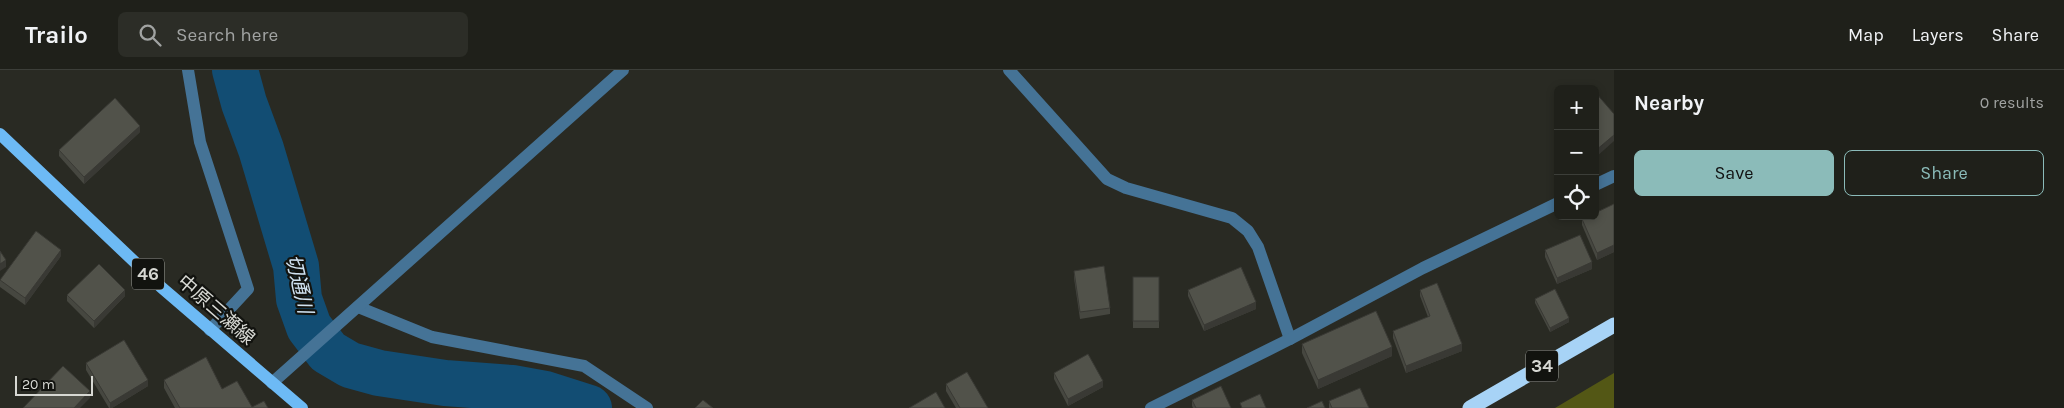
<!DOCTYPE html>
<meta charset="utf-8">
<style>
:root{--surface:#1f201a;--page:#2c2d27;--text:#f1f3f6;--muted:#a1a3a2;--line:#3c3e39;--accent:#8bbbb9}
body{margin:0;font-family:Karla,"Noto Sans JP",sans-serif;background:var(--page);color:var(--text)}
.controls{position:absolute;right:15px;top:15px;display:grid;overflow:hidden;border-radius:8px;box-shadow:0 2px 8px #0003}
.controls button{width:45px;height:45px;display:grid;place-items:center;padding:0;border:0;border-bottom:1px solid var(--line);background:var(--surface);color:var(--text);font:25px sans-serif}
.scale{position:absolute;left:15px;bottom:12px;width:78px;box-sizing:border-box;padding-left:5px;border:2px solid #d7d8d3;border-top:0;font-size:14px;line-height:18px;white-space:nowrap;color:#d7d8d3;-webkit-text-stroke:4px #12130f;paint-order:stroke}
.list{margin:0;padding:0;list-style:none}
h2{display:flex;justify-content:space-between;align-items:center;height:65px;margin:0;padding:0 20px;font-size:21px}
h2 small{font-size:16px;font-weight:400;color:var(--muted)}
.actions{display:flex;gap:10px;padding:15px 20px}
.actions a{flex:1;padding:11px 0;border:1px solid var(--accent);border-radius:8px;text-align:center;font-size:18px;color:var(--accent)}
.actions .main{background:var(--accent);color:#111}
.icon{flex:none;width:28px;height:28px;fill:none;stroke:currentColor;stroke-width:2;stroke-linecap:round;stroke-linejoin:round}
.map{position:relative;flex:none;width:1614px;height:338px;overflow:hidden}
header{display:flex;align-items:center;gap:30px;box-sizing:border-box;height:70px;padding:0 25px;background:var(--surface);border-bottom:1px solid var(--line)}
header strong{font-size:24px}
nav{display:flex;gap:28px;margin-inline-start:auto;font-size:18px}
.search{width:350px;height:45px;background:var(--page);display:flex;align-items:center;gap:12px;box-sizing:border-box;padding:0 18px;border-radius:8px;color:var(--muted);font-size:19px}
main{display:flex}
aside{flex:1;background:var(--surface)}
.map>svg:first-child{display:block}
.forest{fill:#535715}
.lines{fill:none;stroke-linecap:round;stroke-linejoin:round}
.river{stroke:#124d73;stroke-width:46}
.minor{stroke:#457396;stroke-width:12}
.major{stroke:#6dbaf5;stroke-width:12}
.highway{stroke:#a7d3f6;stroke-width:15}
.wall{fill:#464740}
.shaded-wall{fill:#393934}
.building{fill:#51524a;stroke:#393934}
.labels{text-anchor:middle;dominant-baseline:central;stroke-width:4.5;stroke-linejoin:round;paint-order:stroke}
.shield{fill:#12130f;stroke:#9c9d98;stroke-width:1}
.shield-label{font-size:18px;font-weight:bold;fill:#d7d8d3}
.street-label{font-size:19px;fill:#d7d8d3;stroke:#12130f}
.water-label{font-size:20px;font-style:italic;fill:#d0e2f1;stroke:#12130f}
</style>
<header>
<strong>Trailo</strong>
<div class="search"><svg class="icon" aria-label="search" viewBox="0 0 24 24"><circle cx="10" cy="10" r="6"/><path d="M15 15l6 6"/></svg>Search here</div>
<nav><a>Map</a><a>Layers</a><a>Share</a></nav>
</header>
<main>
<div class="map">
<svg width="1614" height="338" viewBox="0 0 1614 338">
<rect width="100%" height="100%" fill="#292a23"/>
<polygon class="forest" points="1614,303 1614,338 1555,338"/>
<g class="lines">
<polyline class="river" points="235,0 244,33 261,79 296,196 299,229 309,257 328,282 350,295 379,303 445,313 512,318 545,324 589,338"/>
<g class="minor">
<polyline points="188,0 200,72 248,219 210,260"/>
<polyline points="1009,0 1107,109 1126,118 1232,148 1248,161 1258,177 1290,269"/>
<polyline points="1595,115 1614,106"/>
<polyline points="358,237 432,267 584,296 647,338"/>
<polyline points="272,313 623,0"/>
<polyline points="1151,338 1290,269 1423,198 1558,133"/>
</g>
<polyline class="major" points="0,64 161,217 302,338"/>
<polyline class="highway" points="1470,338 1614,255"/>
</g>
<g class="wall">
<polygon points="140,62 84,114 59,86 59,80"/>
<polygon points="1614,134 1614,182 1597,190 1582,155 1582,149"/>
<polygon points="1545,180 1592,199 1557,214 1545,187"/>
<polygon points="61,186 25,235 0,217 0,210"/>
<polygon points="1074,201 1110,238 1110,244 1080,249 1074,208"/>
<rect x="1133" y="207" width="26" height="51"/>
<polygon points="1188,220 1256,239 1204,261 1188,226"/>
<polygon points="1420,220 1462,281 1406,303 1393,268 1393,261 1428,247 1420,226"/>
<polygon points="67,225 125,226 94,258 67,231"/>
<polygon points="1535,229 1569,252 1550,262 1535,233"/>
<polygon points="1302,274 1392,286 1318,319 1302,283"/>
<polygon points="86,293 148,316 112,338 109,338 86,300"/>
<polygon points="1054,303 1103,317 1068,336 1054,309"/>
<polygon points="164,310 222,319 252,337 268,338 175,338 164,318"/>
<polygon points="946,314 988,338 956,338 946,321"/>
<polygon points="1192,330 1231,338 1193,338 1192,336"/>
<polygon points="1329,331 1369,338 1329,338"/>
</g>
<g class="shaded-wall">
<polygon points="140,56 140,62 84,114 84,107"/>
<polygon points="1614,65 1614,71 1595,88 1595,81"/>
<polygon points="1614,175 1614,182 1597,190 1597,183"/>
<polygon points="61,180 61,186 25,235 25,228"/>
<polygon points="6,190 6,197 0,201 0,194"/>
<polygon points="1592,192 1592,199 1557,214 1557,208"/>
<polygon points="125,220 125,226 94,258 94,251"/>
<polygon points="1256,232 1256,239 1204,261 1204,255"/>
<polygon points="1569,248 1569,252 1550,262 1550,258"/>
<polygon points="1462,274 1462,281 1406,303 1406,296"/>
<polygon points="1392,277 1392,286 1318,319 1318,310"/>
<polygon points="148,310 148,316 112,338 110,338 110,333"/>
<polygon points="1103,311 1103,317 1068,336 1068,329"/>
<polygon points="90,321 90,328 80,338 74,338"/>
</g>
<g class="building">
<polygon points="1595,22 1614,44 1614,65 1595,81"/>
<polygon points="115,28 140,56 84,107 59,80"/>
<polygon points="1614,134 1614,175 1597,183 1582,149 1587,146 1595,146 1595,143"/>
<polygon points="36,161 61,180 25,228 0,210"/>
<polygon points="1580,165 1592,192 1557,208 1545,180"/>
<polygon points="0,181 6,190 0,194"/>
<polygon points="99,194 125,220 94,251 67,225"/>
<polygon points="1104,196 1110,238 1080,242 1074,201"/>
<polygon points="1241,197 1256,232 1204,255 1188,220"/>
<rect x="1133" y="207" width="26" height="44"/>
<polygon points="1437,213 1462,274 1406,296 1393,261 1430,246 1420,220"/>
<polygon points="1555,219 1569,248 1550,258 1535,229"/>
<polygon points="1376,241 1392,277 1318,310 1302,274"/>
<polygon points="124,270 148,310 110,333 86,293"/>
<polygon points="1088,284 1103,311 1068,329 1054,303"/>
<polygon points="206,287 222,319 237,311 252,337 264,331 268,338 180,338 164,310"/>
<polygon points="63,296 90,321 74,338 23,338"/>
<polygon points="967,302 988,338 960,338 946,314"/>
<polygon points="1221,316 1231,338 1196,338 1192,330"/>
<polygon points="1360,318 1369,338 1332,338 1329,331"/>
<polygon points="936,322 945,338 909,338"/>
<polygon points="1260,324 1266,338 1242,338 1240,333"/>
<polygon points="703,330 713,338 695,338"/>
<polygon points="1322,331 1325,338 1307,338"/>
</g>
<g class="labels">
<g class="shield">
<rect x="132" y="188.5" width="32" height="31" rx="4"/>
<rect x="1526" y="280.5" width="32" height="31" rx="4"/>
</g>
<g class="shield-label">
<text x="148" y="204">46</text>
<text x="1542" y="296">34</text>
</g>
<g class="street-label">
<text transform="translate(216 240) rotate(41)">中原三瀬線</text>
</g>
<g class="water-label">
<text transform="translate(299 214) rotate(77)">切通川</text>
</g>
</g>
</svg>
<div class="controls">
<button>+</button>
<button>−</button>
<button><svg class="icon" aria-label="locate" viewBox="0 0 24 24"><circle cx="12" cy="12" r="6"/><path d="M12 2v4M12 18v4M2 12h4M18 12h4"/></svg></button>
</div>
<div class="scale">20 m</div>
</div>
<aside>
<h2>Nearby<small>0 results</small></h2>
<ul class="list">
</ul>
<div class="actions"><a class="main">Save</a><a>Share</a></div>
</aside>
</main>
